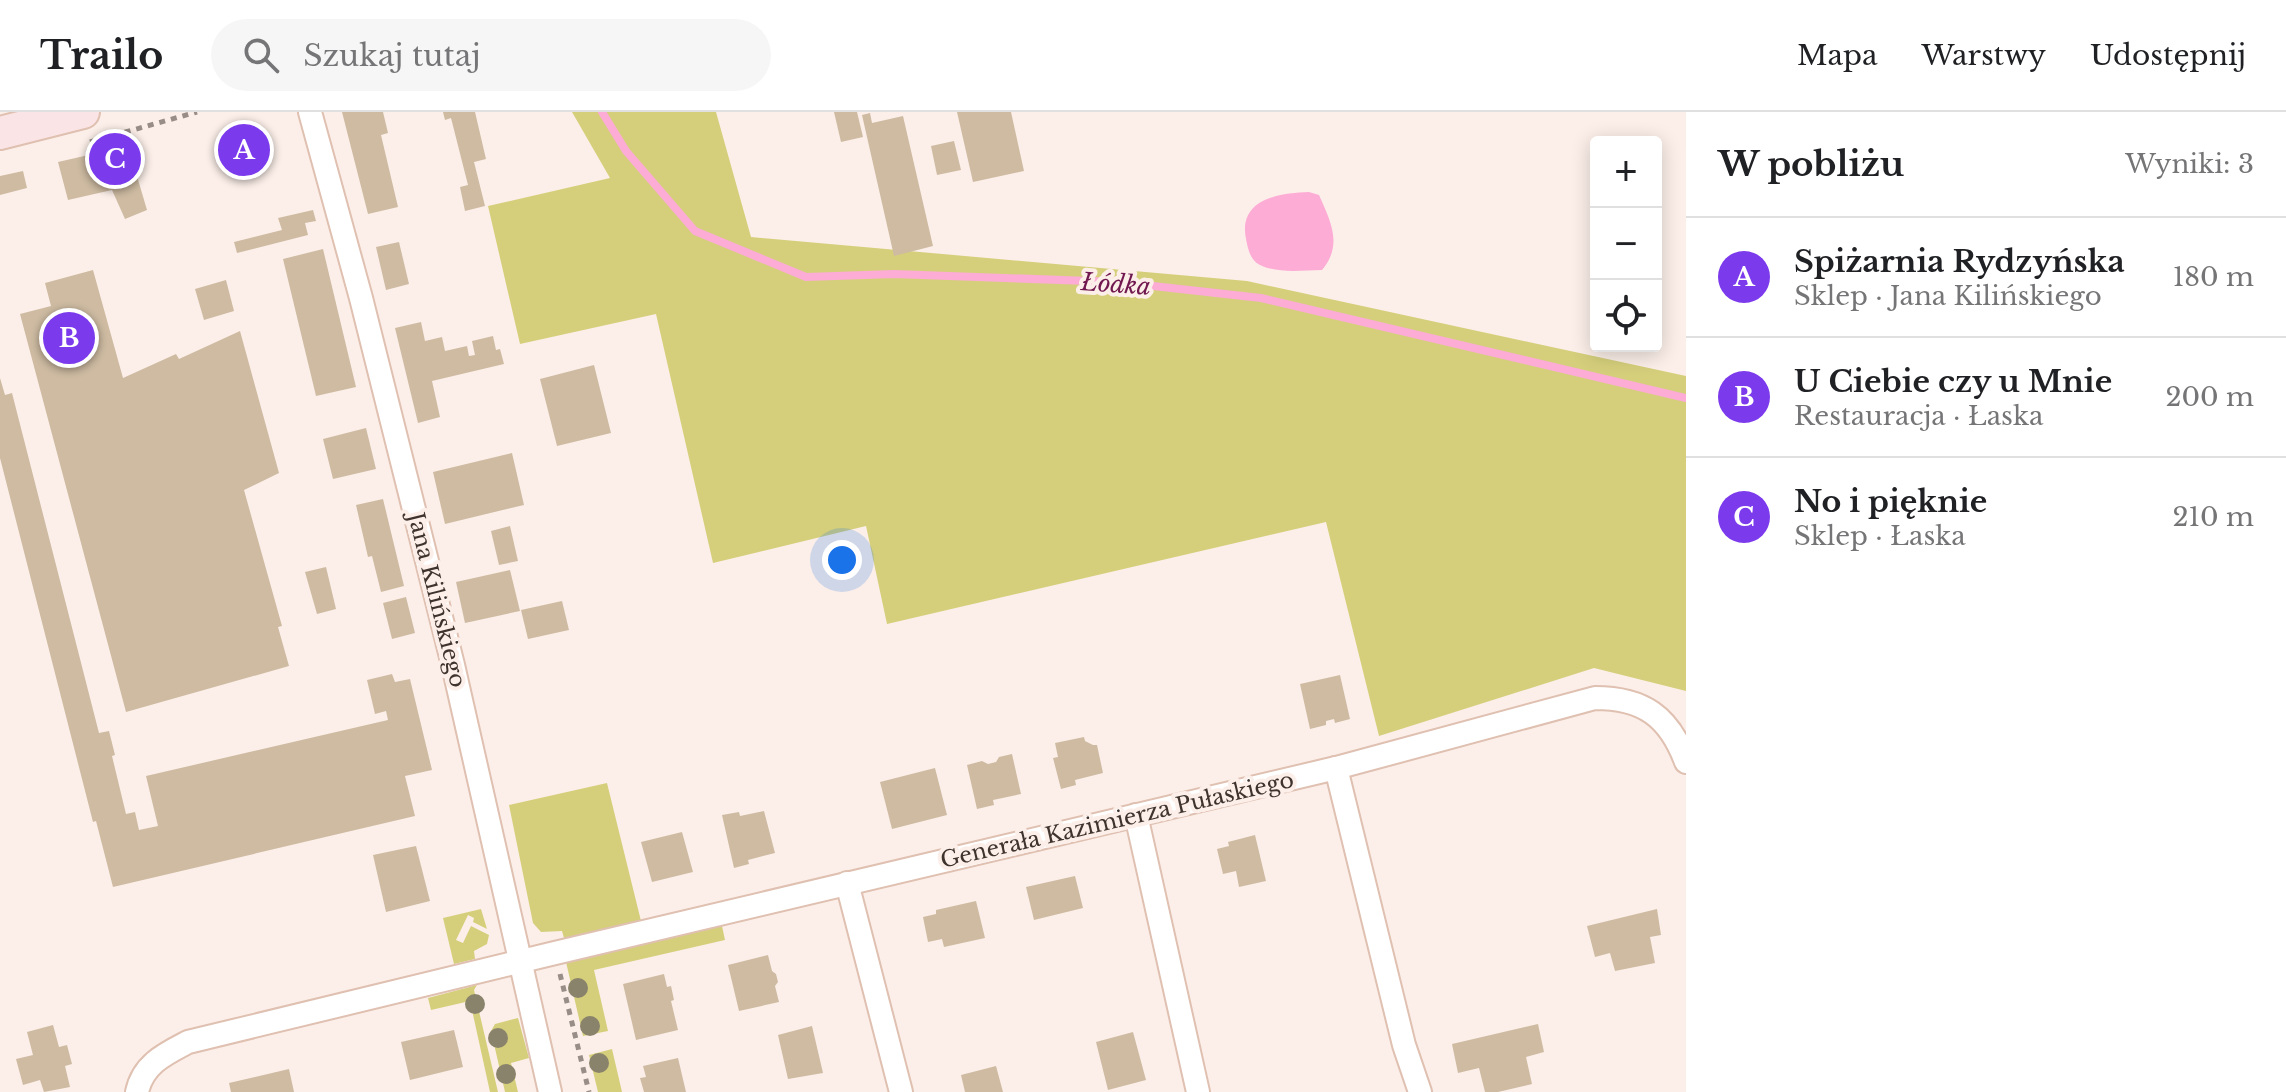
<!DOCTYPE html>
<html lang="pl">
<meta charset="utf-8">
<style>
:root{--surface:#fff;--page:#f6f6f6;--text:#202124;--muted:#757577;--line:#e0e0e0;--accent:#7c3aed}
body{margin:0;font-family:"Libre Baskerville",serif;background:var(--page);color:var(--text)}
.controls{position:absolute;right:24px;top:24px;display:grid;overflow:hidden;border-radius:8px;box-shadow:0 4px 20px #0003}
.controls button{width:72px;height:72px;display:grid;place-items:center;padding:0;border:0;border-bottom:2px solid var(--line);background:var(--surface);color:var(--text);font:40px sans-serif}
.you{position:absolute;left:842px;top:448px;width:28px;height:28px;margin:-20px;border:6px solid #fff;border-radius:50%;background:#1a73e8;box-shadow:0 0 0 12px #1a73e833}
.badge{display:grid;place-items:center;width:52px;height:52px;border-radius:50%;background:var(--accent);color:#fff;font-size:26px;font-weight:700}
.pin{position:absolute;translate:-50% -50%;border:4px solid #fff;box-shadow:0 2px 8px #0006}
.list{margin:0;padding:0;list-style:none}
h2{display:flex;justify-content:space-between;align-items:center;height:104px;margin:0;padding:0 32px;font-size:34px}
h2 small{font-size:26px;font-weight:400;color:var(--muted)}
.list li{display:grid;grid-template-columns:52px 1fr auto;gap:24px;align-items:center;box-sizing:border-box;height:120px;padding:0 32px;border-top:2px solid var(--line)}
.list b{display:block;font-size:30px;white-space:nowrap}
.list p{margin:0;font-size:26px;white-space:nowrap;color:var(--muted)}
.list em{font-size:26px;font-style:normal;color:var(--muted)}
.icon{flex:none;width:44px;height:44px;fill:none;stroke:currentColor;stroke-width:2;stroke-linecap:round;stroke-linejoin:round}
.map{position:relative;flex:none;width:1686px;height:980px;overflow:hidden}
header{display:flex;align-items:center;gap:48px;box-sizing:border-box;height:112px;padding:0 40px;background:var(--surface);border-bottom:2px solid var(--line)}
header strong{font-size:38px}
nav{display:flex;gap:44px;margin-inline-start:auto;font-size:28px}
.search{width:560px;height:72px;background:var(--page);display:flex;align-items:center;gap:20px;box-sizing:border-box;padding:0 28px;border-radius:44px;color:var(--muted);font-size:30px}
main{display:flex}
aside{flex:1;background:var(--surface)}
.map>svg:first-child{display:block}
.green{fill:#d5cf7c}
.water{fill:#fcacd5}
.lines{fill:none;stroke-linecap:round;stroke-linejoin:round}
.stream{stroke:#fcacd5;stroke-width:8}
.building{fill:#cebba2}
.minor-casing{stroke:#dfc0b1;stroke-width:26}
.secondary-casing{stroke:#dfc0b1;stroke-width:36}
.path{stroke:#998d87;stroke-width:5;stroke-dasharray:6 6;stroke-linecap:butt}
.minor{stroke:#fff;stroke-width:22}
.secondary{stroke:#fae4e5;stroke-width:32}
.tree{fill:#8a836c}
.labels{text-anchor:middle;dominant-baseline:central;stroke-width:8;stroke-linejoin:round;paint-order:stroke}
.street-label{font-size:22px;fill:#3f332d;stroke:#fcefe9}
.water-label{font-size:24px;font-style:italic;fill:#711850;stroke:#fcefe9}
</style>
<header>
<strong>Trailo</strong>
<div class="search"><svg class="icon" aria-label="search" viewBox="0 0 24 24"><circle cx="10" cy="10" r="6"/><path d="M15 15l6 6"/></svg>Szukaj tutaj</div>
<nav><a>Mapa</a><a>Warstwy</a><a>Udostępnij</a></nav>
</header>
<main>
<div class="map">
<svg width="1686" height="980" viewBox="0 0 1686 980">
<rect width="100%" height="100%" fill="#fcefe9"/>
<g class="green">
<polygon points="572,0 716,0 751,125 1247,169 1686,264 1686,579 1594,556 1379,624 1326,410 887,512 866,414 713,451 656,202 520,232 488,94 610,66"/>
<polygon points="607,671 641,809 564,826 562,819 541,820 533,811 509,693"/>
<polygon points="481,797 487,817 473,810 474,806 468,803 456,828 463,831 471,814 489,823 487,832 474,839 475,847 454,852 443,806"/>
<polygon points="722,814 725,828 594,858 608,919 583,924 566,850"/>
<polygon points="477,873 474,878 498,980 490,980 470,889 431,898 428,886"/>
<polygon points="518,906 529,946 511,951 518,980 505,980 491,919 495,912"/>
<polygon points="612,937 622,980 598,980 589,943"/>
</g>
<path class="water" d="M1309 80 1319 83C1331 110 1343 133 1322 158 1303 158 1278 162 1260 153 1250 148 1248 137 1246 127 1238 87 1279 81 1309 80Z"/>
<g class="lines">
<polyline class="stream" points="602,0 626,39 695,119 806,165 894,162 1117,170 1261,186 1686,286"/>
</g>
<g class="building">
<polygon points="342,0 383,0 388,21 381,23 398,95 368,102"/>
<polygon points="443,0 475,0 486,47 474,50 485,94 465,99 460,75 468,73 451,6 445,8"/>
<polygon points="834,0 857,0 863,25 841,30"/>
<polygon points="957,0 1011,0 1024,59 973,70"/>
<polygon points="870,1 872,11 903,4 933,134 894,144 862,3"/>
<polygon points="257,23 263,46 231,54 224,31"/>
<polygon points="954,29 961,58 937,63 931,34"/>
<polygon points="128,34 147,98 125,107 112,78 68,88 58,50"/>
<polygon points="23,59 27,76 0,83 0,64"/>
<polygon points="313,98 316,109 305,111 308,123 237,141 234,130 282,118 278,106"/>
<polygon points="399,130 409,172 386,178 376,135"/>
<polygon points="323,137 356,275 316,284 283,147"/>
<polygon points="93,158 123,266 176,242 179,247 240,219 279,361 244,378 282,514 278,515 289,554 126,600 20,202 51,194 45,171"/>
<polygon points="226,168 234,199 204,208 195,177"/>
<polygon points="421,210 425,229 442,225 445,239 467,234 469,244 475,243 472,229 493,224 496,238 500,237 504,252 432,269 440,305 418,311 395,216"/>
<polygon points="594,253 611,321 557,334 540,267"/>
<polygon points="0,266 5,283 12,281 99,621 109,619 115,643 112,644 126,702 135,700 139,718 158,714 146,664 388,608 386,599 375,602 367,568 392,562 395,570 410,567 432,658 405,664 415,704 113,775 96,709 93,710 0,346"/>
<polygon points="366,316 376,357 333,367 323,327"/>
<polygon points="512,341 524,393 445,412 433,360"/>
<polygon points="383,387 404,474 381,480 372,444 368,445 356,393"/>
<polygon points="510,414 518,449 499,453 491,419"/>
<polygon points="326,455 336,497 317,502 305,460"/>
<polygon points="510,458 520,499 465,511 456,470"/>
<polygon points="406,485 415,521 392,527 383,491"/>
<polygon points="562,489 569,518 528,527 521,498"/>
<polygon points="1340,563 1350,607 1335,611 1334,607 1326,609 1326,613 1310,617 1300,572"/>
<polygon points="1084,625 1085,629 1093,633 1097,633 1103,661 1075,668 1076,673 1061,677 1053,646 1058,645 1055,631"/>
<polygon points="1012,642 1021,682 993,688 994,693 977,697 967,653 982,649 988,652 996,650 999,645"/>
<polygon points="935,656 947,703 892,717 880,670"/>
<polygon points="764,699 775,741 748,748 749,752 734,756 722,703 739,700 740,704"/>
<polygon points="682,720 693,760 652,770 641,730"/>
<polygon points="1255,723 1266,769 1239,775 1236,759 1223,762 1217,737 1229,734 1228,730"/>
<polygon points="416,734 430,789 386,800 373,743"/>
<polygon points="1075,764 1083,796 1034,808 1026,775"/>
<polygon points="976,789 985,826 944,835 942,827 928,830 923,805 936,802 936,798"/>
<polygon points="1657,797 1661,823 1650,825 1655,851 1615,859 1610,841 1595,845 1587,814"/>
<polygon points="768,843 772,859 776,862 778,870 775,874 779,890 739,899 728,853"/>
<polygon points="664,862 667,875 671,874 674,888 671,889 678,918 636,928 623,872"/>
<polygon points="1538,912 1544,940 1526,945 1532,972 1498,980 1485,980 1479,956 1458,961 1452,932"/>
<polygon points="53,913 59,935 67,933 72,952 65,954 70,975 44,980 40,968 23,973 16,947 33,943 27,920"/>
<polygon points="812,914 823,961 788,967 778,923"/>
<polygon points="454,918 463,955 410,968 401,930"/>
<polygon points="1133,920 1146,968 1108,978 1096,930"/>
<polygon points="678,946 686,980 644,980 640,966 646,965 643,954"/>
<polygon points="996,954 1003,980 965,980 961,963"/>
<polygon points="289,957 294,980 231,980 229,971"/>
</g>
<g class="lines">
<defs>
<g id="minor">
<polyline points="310,0 361,186 453,553 550,980"/>
<polyline points="1336,656 1404,933 1420,980"/>
<polyline points="1136,703 1198,980"/>
<polyline points="847,771 901,980"/>
<path d="M137 980C143 952 165 942 188 930L555 841 1336 656 1595 586C1643 586 1669 604 1686 650"/>
</g>
<polyline id="secondary" points="0,21 83,0"/>
</defs>
<use href="#minor" class="minor-casing"/>
<use href="#secondary" class="secondary-casing"/>
<g class="path">
<polyline points="90,30 197,0"/>
<polyline points="560,862 589,980"/>
</g>
<use href="#minor" class="minor"/>
<use href="#secondary" class="secondary"/>
</g>
<g class="tree">
<circle cx="578" cy="876" r="10"/>
<circle cx="475" cy="892" r="10"/>
<circle cx="590" cy="914" r="10"/>
<circle cx="498" cy="926" r="10"/>
<circle cx="599" cy="951" r="10"/>
<circle cx="506" cy="962" r="10"/>
</g>
<g class="labels">
<g class="street-label">
<text transform="translate(437 488) rotate(76)">Jana Kilińskiego</text>
<text transform="translate(1117 708) rotate(-13)">Generała Kazimierza Pułaskiego</text>
</g>
<g class="water-label">
<text transform="translate(1116 172) rotate(4)">Łódka</text>
</g>
</g>
</svg>
<div class="controls">
<button>+</button>
<button>−</button>
<button><svg class="icon" aria-label="locate" viewBox="0 0 24 24"><circle cx="12" cy="12" r="6"/><path d="M12 2v4M12 18v4M2 12h4M18 12h4"/></svg></button>
</div>
<div class="you"></div>
<div class="pin badge" style="left:244px;top:38px">A</div>
<div class="pin badge" style="left:69px;top:226px">B</div>
<div class="pin badge" style="left:115px;top:47px">C</div>
</div>
<aside>
<h2>W pobliżu<small>Wyniki: 3</small></h2>
<ul class="list">
<li><span class="badge">A</span><div><b>Spiżarnia Rydzyńska</b><p>Sklep · Jana Kilińskiego</p></div><em>180 m</em></li>
<li><span class="badge">B</span><div><b>U Ciebie czy u Mnie</b><p>Restauracja · Łaska</p></div><em>200 m</em></li>
<li><span class="badge">C</span><div><b>No i pięknie</b><p>Sklep · Łaska</p></div><em>210 m</em></li>
</ul>
</aside>
</main>
